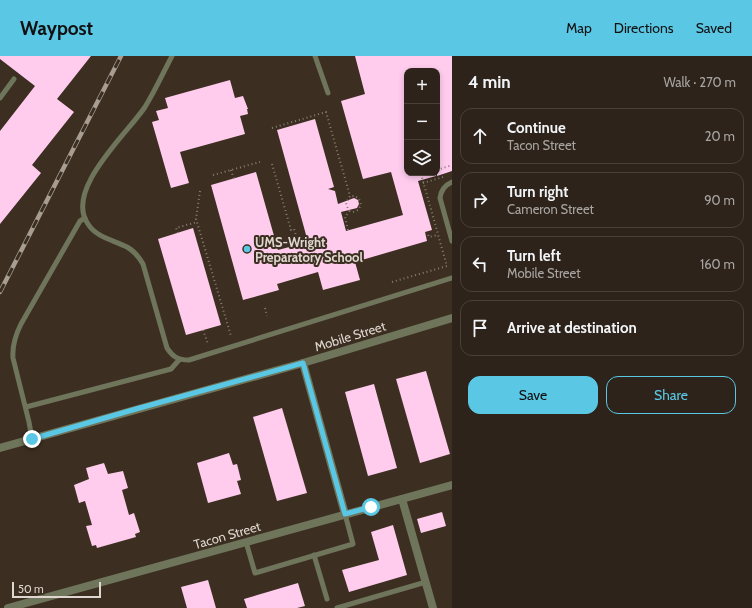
<!DOCTYPE html>
<meta charset="utf-8">
<style>
:root{--surface:#2d231a;--page:#392f27;--text:#f1f3f6;--muted:#a7a4a2;--line:#484039;--accent:#5ac8e5}
body{margin:0;font-family:Cabin,sans-serif;background:var(--page);color:var(--text)}
.controls{position:absolute;right:12px;top:12px;display:grid;overflow:hidden;border-radius:8px;box-shadow:0 2px 6px #0003}
.controls button{width:36px;height:36px;display:grid;place-items:center;padding:0;border:0;border-bottom:1px solid var(--line);background:var(--surface);color:var(--text);font:20px sans-serif}
.scale{position:absolute;left:12px;bottom:10px;width:89px;box-sizing:border-box;padding-left:4px;border:2px solid #dfd7cf;border-top:0;font-size:11px;line-height:14px;white-space:nowrap;color:#dfd7cf;-webkit-text-stroke:3px #3c2f22;paint-order:stroke}
.stop{position:absolute;width:12px;height:12px;margin:-9px;border:3px solid #5ac8e5;border-radius:50%;background:#fff}
.stop.end{background:#5ac8e5;border-color:#fff;box-shadow:0 1px 4px #0008}
.list{margin:0;padding:0;list-style:none}
h2{display:flex;justify-content:space-between;align-items:center;height:52px;margin:0;padding:0 16px;font-size:17px}
h2 small{font-size:13px;font-weight:400;color:var(--muted)}
.list li{display:grid;grid-template-columns:26px 1fr auto;gap:12px;align-items:center;box-sizing:border-box;height:56px;margin:0 8px 8px;padding:0 8px;border:1px solid var(--line);border-radius:12px}
.list b{display:block;font-size:15px;white-space:nowrap}
.list p{margin:0;font-size:13px;white-space:nowrap;color:var(--muted)}
.list em{font-size:13px;font-style:normal;color:var(--muted)}
.actions{display:flex;gap:8px;padding:12px 16px}
.actions a{flex:1;padding:9px 0;border:1px solid var(--accent);border-radius:12px;text-align:center;font-size:14px;color:var(--accent)}
.actions .main{background:var(--accent);color:#111}
.icon{flex:none;width:22px;height:22px;fill:none;stroke:currentColor;stroke-width:2;stroke-linecap:round;stroke-linejoin:round}
.map{position:relative;flex:none;width:452px;height:552px;overflow:hidden}
header{display:flex;align-items:center;gap:24px;box-sizing:border-box;height:56px;padding:0 20px;background:var(--accent);color:#111}
header strong{font-size:19px}
nav{display:flex;gap:22px;margin-inline-start:auto;font-size:14px}
main{display:flex}
aside{flex:1;background:var(--surface)}
.map>svg:first-child{display:block}
.building{fill:#fce}
.lines{fill:none;stroke-linecap:round;stroke-linejoin:round}
.path{stroke:#897e74;stroke-width:2;stroke-dasharray:1 3;stroke-linecap:butt}
.service{stroke:#6f755b;stroke-width:5}
.minor{stroke:#6f755b;stroke-width:8}
.tertiary{stroke:#6f755b;stroke-width:8}
.rail-casing{stroke:#a79d93;stroke-width:4.5}
.rail{stroke:#3c2f22;stroke-width:3;stroke-dasharray:9;stroke-linecap:butt}
.route{stroke:#5ac8e5;stroke-width:5}
.poi-dot{fill:#5ac8e5;stroke:#3c2f22;stroke-width:1.5}
.labels{text-anchor:middle;dominant-baseline:central;stroke-width:4;stroke-linejoin:round;paint-order:stroke}
.poi-label{font-size:13px;font-weight:bold;fill:#dfd7cf;stroke:#3c2f22;text-anchor:start}
.street-label{font-size:13px;fill:#dfd7cf;stroke:#3c2f22}
</style>
<header>
<strong>Waypost</strong>
<nav><a>Map</a><a>Directions</a><a>Saved</a></nav>
</header>
<main>
<div class="map">
<svg width="452" height="552" viewBox="0 0 452 552">
<rect width="100%" height="100%" fill="#3c2f22"/>
<g class="building">
<polygon points="0,0 91,0 57,43 74,56 32,109 41,117 0,168 0,75 35,30 0,3"/>
<polygon points="355,0 452,0 452,115 437,120 437,15 407,15 407,117 435,117 436,120 418,125 432,174 425,176 427,185 355,206 360,224 323,234 318,216 277,228 279,234 243,244 211,129 256,116 278,194 308,186 277,74 315,63 334,131 328,133 335,135 338,148 354,142 358,144 359,148 357,152 341,156 346,175 403,159 391,116 363,123 341,45 365,38"/>
<polygon points="230,24 235,42 243,40 248,53 247,53 248,58 240,60 245,78 180,96 189,127 171,132 152,66 159,64 156,55 168,52 165,42"/>
<polygon points="193,172 221,269 186,279 158,183"/>
<polygon points="426,315 450,398 420,407 396,323"/>
<polygon points="374,328 397,412 368,420 345,336"/>
<polygon points="282,352 307,437 277,445 253,361"/>
<polygon points="229,397 233,409 237,408 241,424 237,425 241,438 208,447 197,407"/>
<polygon points="104,407 108,418 123,415 128,432 122,434 129,459 134,457 140,476 135,478 136,481 97,492 96,489 92,490 86,470 92,469 85,445 79,447 74,429 89,423 86,412"/>
<polygon points="442,456 446,470 421,477 417,463"/>
<polygon points="393,469 407,519 349,536 342,514 379,504 371,476"/>
<polygon points="208,524 216,552 187,552 181,531"/>
<polygon points="298,527 305,550 297,552 247,552 244,543"/>
</g>
<g class="lines">
<g class="path">
<polyline points="272,72 326,56 350,140 346,147 348,153 353,156 358,154 361,149 359,143 355,140 350,140"/>
<polyline points="272,108 291,174 294,173 297,182"/>
<polyline points="231,114 234,123"/>
<polyline points="437,114 452,109"/>
<polyline points="425,117 421,118 438,178"/>
<polyline points="213,119 260,106"/>
<polyline points="423,127 443,121"/>
<polyline points="200,135 196,163 231,280"/>
<polyline points="348,174 345,161 350,154"/>
<polyline points="178,177 176,172 197,166"/>
<polyline points="392,226 447,210 438,179 429,181 427,176"/>
<polyline points="265,252 267,260"/>
<polyline points="203,274 208,288"/>
</g>
<g class="service">
<path d="M172 0C163 17 155 35 145 51 127 78 64 134 88 168 96 181 113 184 127 191 134 195 139 201 143 208L167 292C173 301 178 304 189 304L452 222"/>
<polyline points="315,0 328,37"/>
<polyline points="0,42 14,23"/>
<path d="M452 126C445 129 441 134 440 142L452 185"/>
<polyline points="26,351 171,313 179,304"/>
<path d="M32 383 29 366 13 302C12 290 15 280 21 268L80 165 85 162"/>
<polyline points="246,486 255,517 353,488 345,458"/>
<polyline points="314,499 327,543"/>
<polyline points="337,552 426,526"/>
</g>
<g class="minor">
<polyline points="303,307 345,458"/>
<polyline points="402,443 433,552"/>
<polyline points="8,552 452,429"/>
</g>
<polyline class="tertiary" points="0,392 303,307 452,262"/>
<defs>
<polyline id="rail" points="0,236 121,0"/>
</defs>
<use href="#rail" class="rail-casing"/>
<use href="#rail" class="rail"/>
</g>
<g class="lines">
<polyline class="route" points="32,383 136,353 303,307 345,458 371,451"/>
</g>
<circle class="poi-dot" cx="247" cy="193" r="4"/>
<g class="labels">
<g class="poi-label">
<text x="255" y="186">UMS-Wright<tspan x="255" dy="15">Preparatory School</tspan></text>
</g>
<g class="street-label">
<text transform="translate(350 280) rotate(-17)">Mobile Street</text>
<text transform="translate(227 479) rotate(-16)">Tacon Street</text>
</g>
</g>
</svg>
<div class="controls">
<button>+</button>
<button>−</button>
<button><svg class="icon" aria-label="layers" viewBox="0 0 24 24"><path d="M12 4l9 5-9 5-9-5zM3 14l9 5 9-5"/></svg></button>
</div>
<div class="scale">50 m</div>
<div class="stop" style="left:371px;top:451px"></div>
<div class="stop end" style="left:32px;top:383px"></div>
</div>
<aside>
<h2>4 min<small>Walk · 270 m</small></h2>
<ul class="list">
<li><svg class="icon" aria-label="ahead" viewBox="0 0 24 24"><path d="M12 20V5M6 11l6-6 6 6"/></svg><div><b>Continue</b><p>Tacon Street</p></div><em>20 m</em></li>
<li><svg class="icon" aria-label="right" viewBox="0 0 24 24"><path d="M7 20v-9h11M14 6l5 5-5 5"/></svg><div><b>Turn right</b><p>Cameron Street</p></div><em>90 m</em></li>
<li><svg class="icon" aria-label="left" viewBox="0 0 24 24"><path d="M17 20v-9H6M10 6l-5 5 5 5"/></svg><div><b>Turn left</b><p>Mobile Street</p></div><em>160 m</em></li>
<li><svg class="icon" aria-label="arrive" viewBox="0 0 24 24"><path d="M6 21V4h12l-3 4 3 4H6"/></svg><div><b>Arrive at destination</b></div></li>
</ul>
<div class="actions"><a class="main">Save</a><a>Share</a></div>
</aside>
</main>
